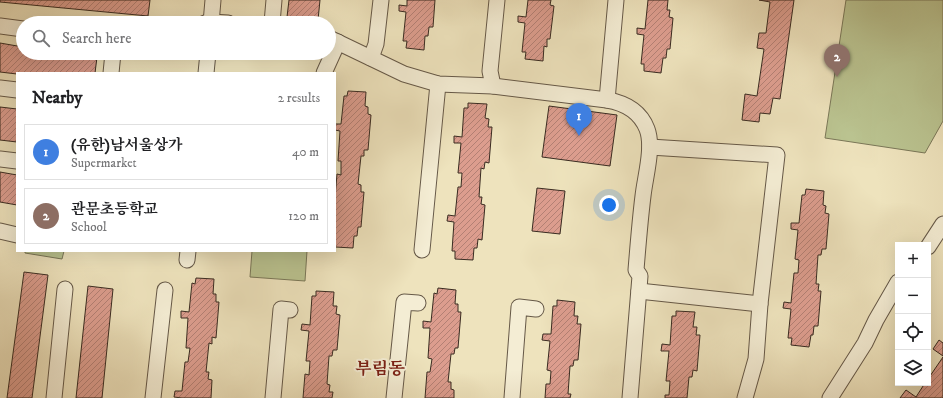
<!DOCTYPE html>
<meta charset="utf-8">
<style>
:root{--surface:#fff;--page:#f2f2f2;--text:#202124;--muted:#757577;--line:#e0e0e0;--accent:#8f2418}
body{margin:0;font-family:"IM FELL DW Pica","Noto Serif KR",serif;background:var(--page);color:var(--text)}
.controls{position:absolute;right:12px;bottom:12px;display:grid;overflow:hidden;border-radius:0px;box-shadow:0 4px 16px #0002}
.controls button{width:36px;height:36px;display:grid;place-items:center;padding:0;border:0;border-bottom:1px solid var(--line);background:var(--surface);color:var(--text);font:20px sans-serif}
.you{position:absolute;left:609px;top:205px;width:14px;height:14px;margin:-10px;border:3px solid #fff;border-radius:50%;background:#1a73e8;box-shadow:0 0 0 6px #1a73e833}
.badge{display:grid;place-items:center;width:26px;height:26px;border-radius:50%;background:var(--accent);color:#fff;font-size:13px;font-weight:700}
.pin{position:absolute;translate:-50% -33px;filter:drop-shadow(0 1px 2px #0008)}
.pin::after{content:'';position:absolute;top:21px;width:14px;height:12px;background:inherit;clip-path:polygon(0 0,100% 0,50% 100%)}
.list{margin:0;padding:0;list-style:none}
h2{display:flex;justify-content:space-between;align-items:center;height:52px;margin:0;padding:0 16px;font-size:17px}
h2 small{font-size:13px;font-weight:400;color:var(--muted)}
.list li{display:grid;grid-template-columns:26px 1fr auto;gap:12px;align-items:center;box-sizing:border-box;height:56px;margin:0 8px 8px;padding:0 8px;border:1px solid var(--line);border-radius:0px}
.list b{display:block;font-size:15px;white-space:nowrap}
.list p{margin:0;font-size:13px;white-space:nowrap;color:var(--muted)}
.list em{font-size:13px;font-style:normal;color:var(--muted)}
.icon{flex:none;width:22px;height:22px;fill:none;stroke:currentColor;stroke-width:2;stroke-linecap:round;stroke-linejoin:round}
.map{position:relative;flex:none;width:943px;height:398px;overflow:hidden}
.search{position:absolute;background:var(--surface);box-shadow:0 4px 16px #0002;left:16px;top:16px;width:320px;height:44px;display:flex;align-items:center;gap:10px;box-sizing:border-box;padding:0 14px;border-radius:22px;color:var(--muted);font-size:15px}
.panel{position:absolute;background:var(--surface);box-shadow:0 4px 16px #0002;left:16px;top:72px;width:320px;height:180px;border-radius:0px}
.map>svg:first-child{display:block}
.green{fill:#bac390;stroke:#7a7758}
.building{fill:url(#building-hatch);stroke:#392b21}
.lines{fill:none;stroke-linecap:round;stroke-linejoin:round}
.minor-casing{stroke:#665948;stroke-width:17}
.minor{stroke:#f4edd4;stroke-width:15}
.labels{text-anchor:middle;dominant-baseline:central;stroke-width:4;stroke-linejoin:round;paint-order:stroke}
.quarter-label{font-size:17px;font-weight:bold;fill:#7a1f14;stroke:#f4edd4}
</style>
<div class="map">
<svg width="943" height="398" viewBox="0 0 943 398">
<defs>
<pattern id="building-hatch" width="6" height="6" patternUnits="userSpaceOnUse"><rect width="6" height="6" fill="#dc9d8e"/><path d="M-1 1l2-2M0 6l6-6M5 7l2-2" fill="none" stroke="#b38074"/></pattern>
</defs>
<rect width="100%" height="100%" fill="#eee3bd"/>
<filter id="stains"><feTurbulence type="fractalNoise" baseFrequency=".005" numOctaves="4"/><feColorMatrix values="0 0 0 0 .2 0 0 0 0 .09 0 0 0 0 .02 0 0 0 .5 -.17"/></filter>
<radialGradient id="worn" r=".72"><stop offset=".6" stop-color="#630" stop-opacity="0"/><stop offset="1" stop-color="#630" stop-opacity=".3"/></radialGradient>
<g class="green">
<polygon points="846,0 943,0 943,121 925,153 825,138"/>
<polygon points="25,251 64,251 62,259 25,253"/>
<polygon points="252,251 307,251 305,281 250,277"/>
</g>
<g class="building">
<polygon points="0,0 150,0 148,16 0,2"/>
<polygon points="289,0 320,0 318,20 287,17"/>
<polygon points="407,0 435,0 433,27 429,27 428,36 425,36 424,50 406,48 407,41 403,41 406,12 399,11 399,5 407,6"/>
<polygon points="528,0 551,0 550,5 554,6 550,39 547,39 547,47 544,46 543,61 525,59 526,52 522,52 525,23 518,22 518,16 526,17"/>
<polygon points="648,0 668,0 667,10 670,10 669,17 673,18 670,49 667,49 666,58 663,58 661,73 644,71 644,64 641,64 644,35 637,34 637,28 645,29"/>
<polygon points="759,0 794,0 780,99 773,98 770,114 760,113 759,122 742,120 745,94 757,96 764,49 757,48 759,33 766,33 770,2"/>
<polygon points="0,43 23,47 23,53 70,53 97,57 95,73 17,73 17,74 0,72"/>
<polygon points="348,91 366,92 365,106 368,107 368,114 371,115 368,150 364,150 364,156 361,156 358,184 361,185 361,192 364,192 361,227 358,227 357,236 354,236 353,248 335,247 335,198 337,174 341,175 341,161 338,161 340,131 335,130 335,124 341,124 344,96 347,96"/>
<polygon points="468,103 487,104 485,118 489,119 488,127 492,127 489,163 485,162 484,169 481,168 479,197 482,197 481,204 485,205 482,240 478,239 477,248 474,248 473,260 455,259 455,251 452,251 454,222 447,221 448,215 455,216 458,187 461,187 462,173 458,173 461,143 454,143 454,136 462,137 464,108 468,108"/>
<polygon points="549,106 617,115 610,166 542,157"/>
<polygon points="0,107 17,109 17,142 0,140"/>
<polygon points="0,172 17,175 17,205 0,202"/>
<polygon points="537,188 565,191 560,234 532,231"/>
<polygon points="806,189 824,191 823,205 826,206 825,213 829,214 826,249 822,249 821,255 818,255 816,284 819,284 818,291 821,291 818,326 814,326 813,335 811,335 809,347 791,345 792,338 788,338 791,309 783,308 784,302 791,303 794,273 798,273 799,260 795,259 798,230 791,229 791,223 799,223 802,195 805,195"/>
<polygon points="24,272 48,275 32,398 7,398"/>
<polygon points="196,278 214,279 213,294 216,294 216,302 219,302 216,338 212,337 212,344 209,343 206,372 209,372 208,379 212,380 211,398 182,398 174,397 175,391 182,391 185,362 188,362 190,348 186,348 188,318 181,318 181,311 189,312 192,283 195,284"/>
<polygon points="88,286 113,289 102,398 76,398"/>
<polygon points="438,288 456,290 455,304 458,304 458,312 461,312 458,348 455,348 454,354 451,354 448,382 451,382 451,389 454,390 454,398 425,398 427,372 430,372 432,359 428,358 430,328 423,328 423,321 431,322 434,293 437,294"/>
<polygon points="316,291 334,292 333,306 337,306 336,314 340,315 337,350 333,350 332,356 329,356 327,384 330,385 329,392 333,392 332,398 303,398 305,374 309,375 310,361 306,361 309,331 301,330 302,324 310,325 312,296 316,296"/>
<polygon points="557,300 575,302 574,316 578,316 577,324 581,324 578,360 574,360 573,366 570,366 568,394 571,394 570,398 545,398 546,384 550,384 551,371 547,370 550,341 542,340 543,334 551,334 553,306 557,306"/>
<polygon points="676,311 695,312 693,327 697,327 696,335 700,335 697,371 693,370 692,377 689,377 687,398 665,398 665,395 669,395 670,381 666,381 669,351 661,351 662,344 670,345 672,316 676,316"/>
<polygon points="939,340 943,343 943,356 933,349"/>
<polygon points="943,357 943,398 900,398 906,390 916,397 925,383 928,383 928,379"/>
</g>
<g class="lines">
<defs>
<g id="minor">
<polyline points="205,23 211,22 228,23"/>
<polyline points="211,23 213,0"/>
<polyline points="272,23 274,0"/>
<polyline points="0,26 23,29"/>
<path d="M329 38 404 74 438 84 493 86 607 100C625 103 640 111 647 129 654 147 645 177 643 196 640 220 638 245 636 270L640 276 630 398"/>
<polyline points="371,58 376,44 381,0"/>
<polyline points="111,73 113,53"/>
<polyline points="206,73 208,53"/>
<polyline points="324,73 338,42"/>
<polyline points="493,86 490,71 497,0"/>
<polyline points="0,88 17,90"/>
<polyline points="607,100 616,0"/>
<polyline points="650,147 777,155 760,304 756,359 745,398"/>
<polyline points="0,159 17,161"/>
<polyline points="0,231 17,235"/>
<polyline points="928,247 943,224"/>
<polyline points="422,250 438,84"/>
<polyline points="187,260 188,251"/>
<polyline points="639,291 760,304"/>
<polyline points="54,398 65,289"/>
<polyline points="153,398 165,290"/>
<polyline points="273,398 281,309 290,310"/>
<polyline points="394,398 404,302 418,303"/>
<polyline points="512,398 519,307 536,309"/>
<polyline points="830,398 865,343 876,320 898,282"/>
</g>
</defs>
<use href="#minor" class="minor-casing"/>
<use href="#minor" class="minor"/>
</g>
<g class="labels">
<g class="quarter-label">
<text x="380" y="369">부림동</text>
</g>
</g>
<rect width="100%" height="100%" filter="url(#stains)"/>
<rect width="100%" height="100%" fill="url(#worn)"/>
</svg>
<div class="controls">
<button>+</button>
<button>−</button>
<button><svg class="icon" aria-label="locate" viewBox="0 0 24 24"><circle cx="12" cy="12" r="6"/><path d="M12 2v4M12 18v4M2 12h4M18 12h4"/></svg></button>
<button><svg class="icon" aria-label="layers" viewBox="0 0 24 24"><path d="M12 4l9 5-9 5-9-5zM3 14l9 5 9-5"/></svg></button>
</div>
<div class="you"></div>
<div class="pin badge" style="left:579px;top:136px;background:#3f7fe0">1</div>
<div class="pin badge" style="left:837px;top:77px;background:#8d6e63">2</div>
<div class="search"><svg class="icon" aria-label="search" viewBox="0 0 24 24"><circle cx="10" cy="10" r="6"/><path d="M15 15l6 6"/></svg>Search here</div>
<section class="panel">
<h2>Nearby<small>2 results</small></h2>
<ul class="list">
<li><span class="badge" style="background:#3f7fe0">1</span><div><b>(유한)남서울상가</b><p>Supermarket</p></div><em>40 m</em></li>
<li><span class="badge" style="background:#8d6e63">2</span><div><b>관문초등학교</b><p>School</p></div><em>120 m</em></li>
</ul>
</section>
</div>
